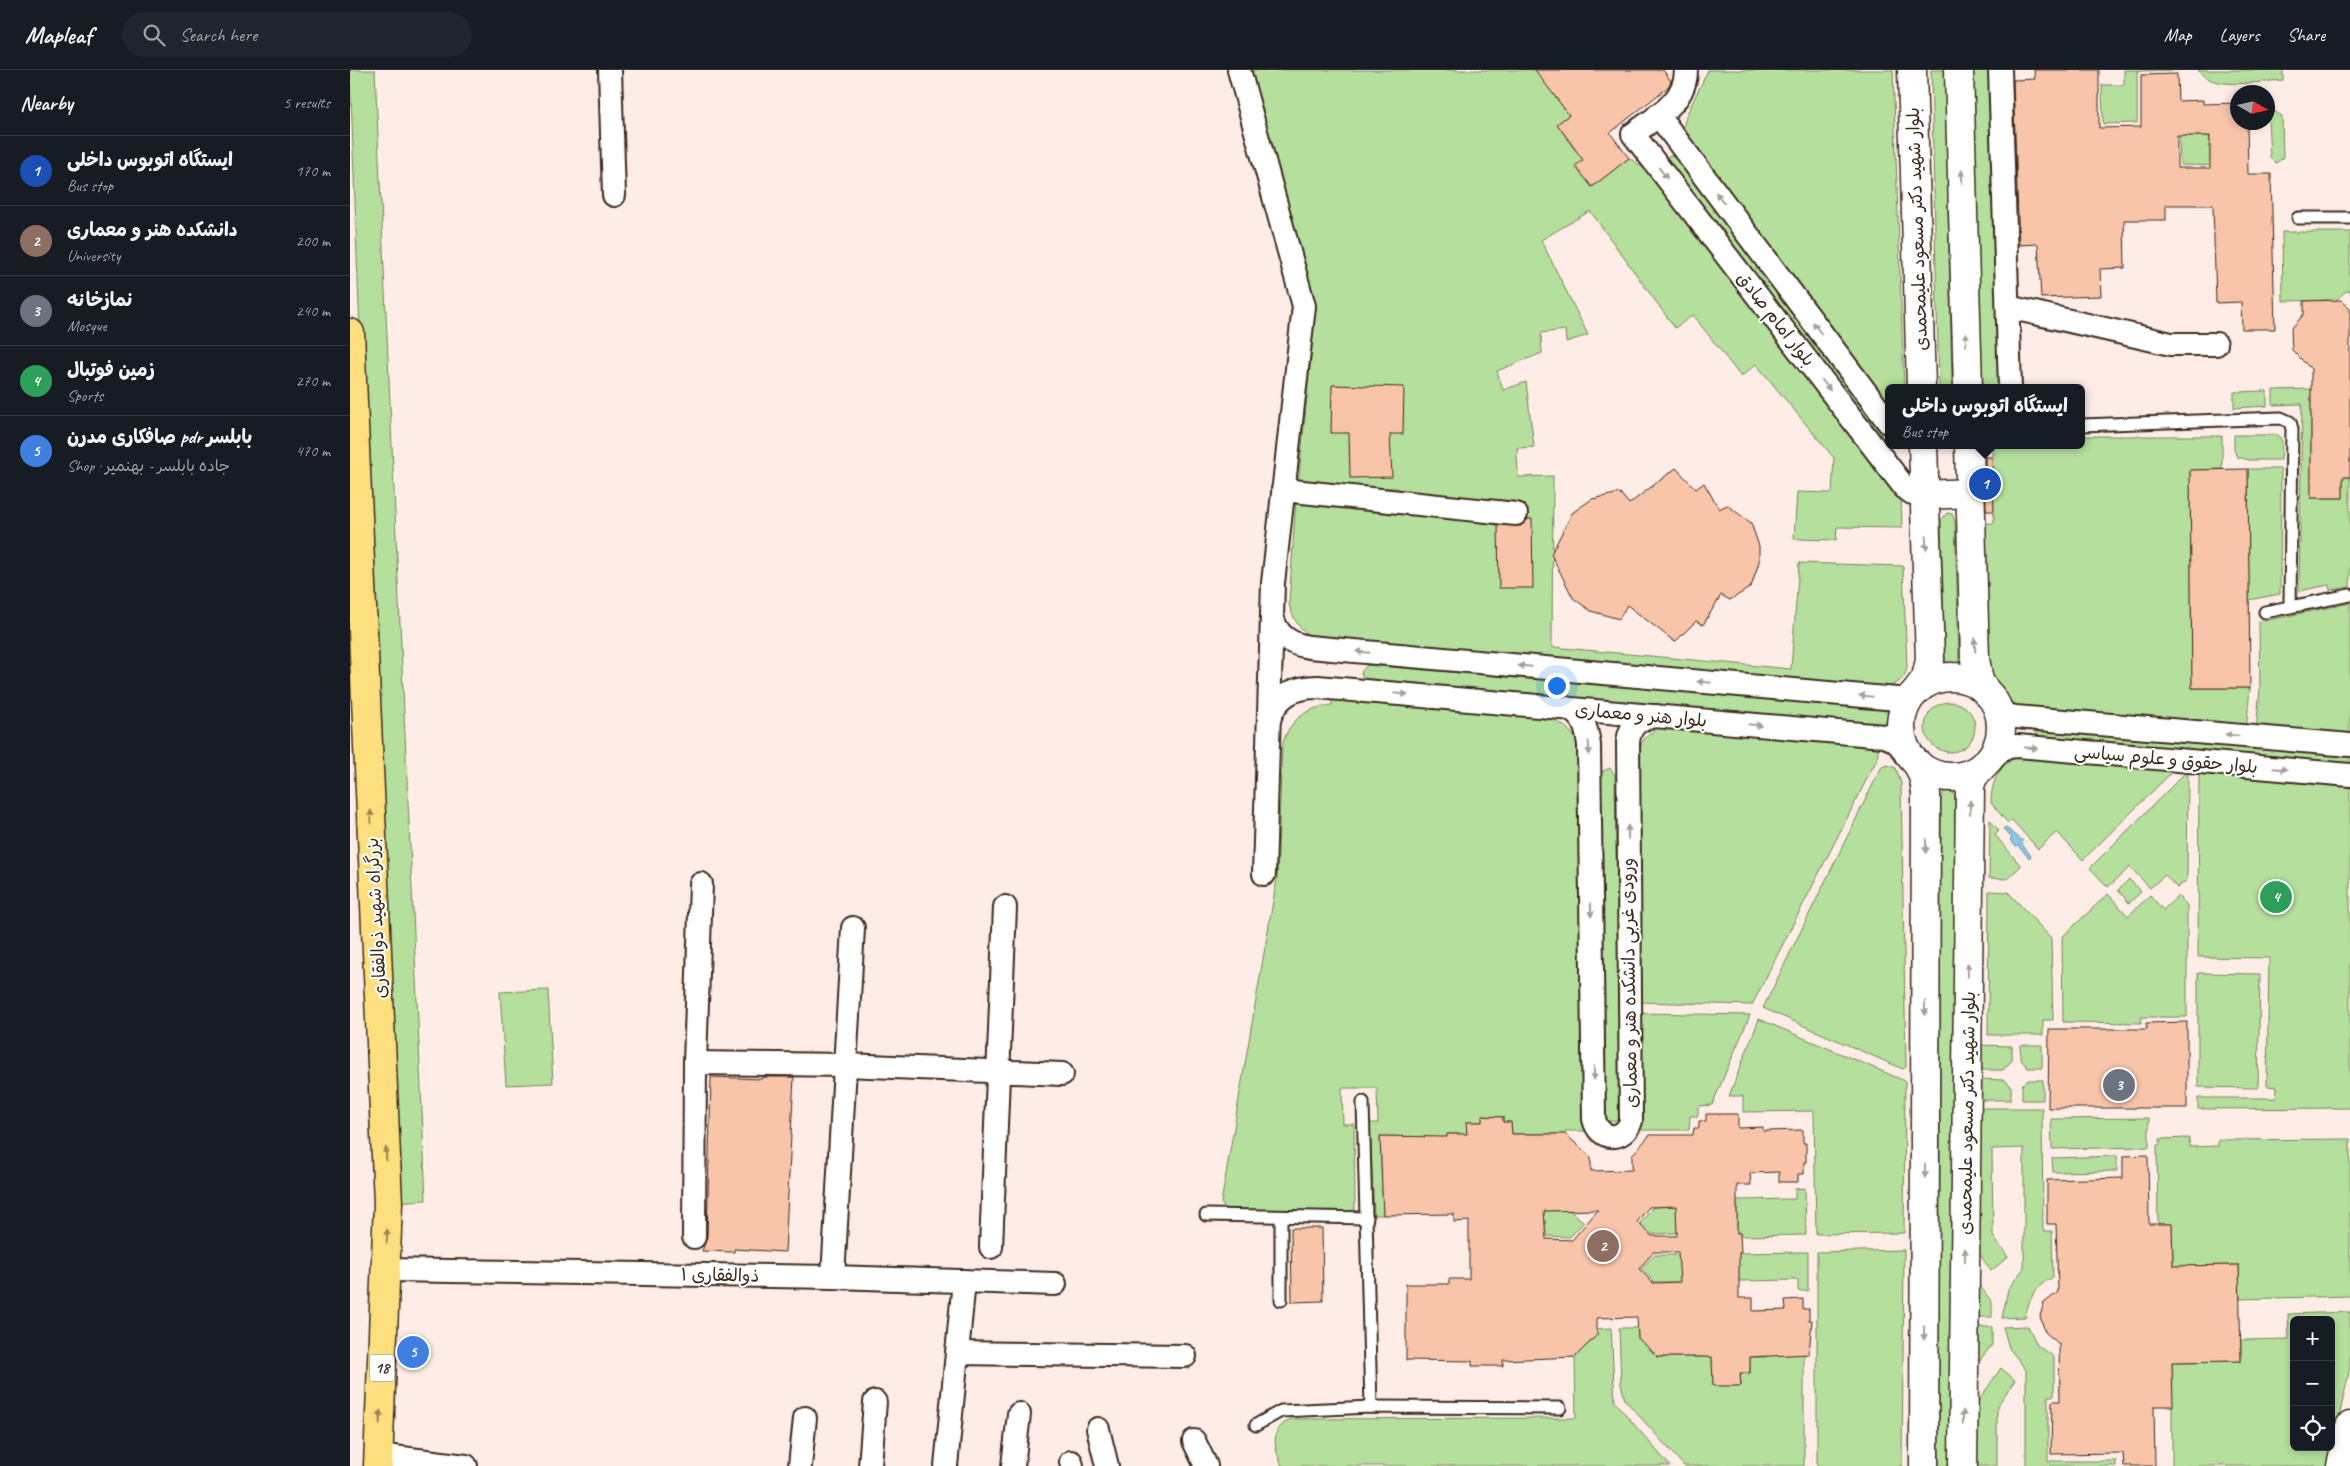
<!DOCTYPE html>
<meta charset="utf-8">
<style>
:root{--surface:#171b24;--page:#20242c;--text:#f1f3f6;--muted:#9ea1a6;--line:#363941;--accent:#b45309}
body{margin:0;font-family:Caveat,"Playpen Sans Arabic",sans-serif;background:var(--page);color:var(--text)}
.controls{position:absolute;right:15px;bottom:15px;display:grid;overflow:hidden;border-radius:8px;box-shadow:0 2px 8px #0003}
.controls button{width:45px;height:45px;display:grid;place-items:center;padding:0;border:0;border-bottom:1px solid var(--line);background:var(--surface);color:var(--text);font:25px sans-serif}
.compass{position:absolute;left:1880px;top:15px;width:45px;height:45px;border-radius:50%;background:var(--surface);box-shadow:0 2px 8px #0003;rotate:99deg}
.you{position:absolute;left:1206px;top:615px;width:18px;height:18px;margin:-12px;border:4px solid #fff;border-radius:50%;background:#1a73e8;box-shadow:0 0 0 8px #1a73e833}
.badge{display:grid;place-items:center;width:32px;height:32px;border-radius:50%;background:var(--accent);color:#fff;font-size:16px;font-weight:700}
.pin{position:absolute;translate:-50% -50%;border:2px solid #fff;box-shadow:0 1px 5px #0006}
.popup{position:absolute;left:1535px;top:314px;width:200px;height:65px;box-sizing:border-box;display:grid;place-content:center;border-radius:8px;background:var(--surface);filter:drop-shadow(0 1px 4px #0005);font-size:16px;white-space:nowrap;color:var(--muted)}
.popup b{font-size:19px;color:var(--text)}
.popup::after{content:'';position:absolute;left:50%;top:100%;margin-left:-10px;border:10px solid transparent;border-top-color:var(--surface)}
.list{margin:0;padding:0;list-style:none}
h2{display:flex;justify-content:space-between;align-items:center;height:65px;margin:0;padding:0 20px;font-size:21px}
h2 small{font-size:16px;font-weight:400;color:var(--muted)}
.list li{display:grid;grid-template-columns:32px 1fr auto;gap:15px;align-items:center;box-sizing:border-box;height:70px;padding:0 20px;border-top:1px solid var(--line)}
.list b{display:block;font-size:19px;white-space:nowrap}
.list p{margin:0;font-size:16px;white-space:nowrap;color:var(--muted)}
.list em{font-size:16px;font-style:normal;color:var(--muted)}
.icon{flex:none;width:28px;height:28px;fill:none;stroke:currentColor;stroke-width:2;stroke-linecap:round;stroke-linejoin:round}
.map{position:relative;flex:none;width:2000px;height:1396px;overflow:hidden}
header{display:flex;align-items:center;gap:30px;box-sizing:border-box;height:70px;padding:0 25px;background:var(--surface);border-bottom:1px solid var(--line)}
header strong{font-size:24px}
nav{display:flex;gap:28px;margin-inline-start:auto;font-size:18px}
.search{width:350px;height:45px;background:var(--page);display:flex;align-items:center;gap:12px;box-sizing:border-box;padding:0 18px;border-radius:28px;color:var(--muted);font-size:19px}
main{display:flex}
aside{flex:1;background:var(--surface)}
.map>svg:first-child{display:block}
.green{fill:#b5df9c;stroke:#78845d;fill-rule:evenodd}
.water{fill:#87c9e8;stroke:#698997}
.building{fill:#f8c4aa;stroke:#3b2a1e;fill-rule:evenodd}
.lines{fill:none;stroke-linecap:round;stroke-linejoin:round}
.service-casing{stroke:#3b2a1e;stroke-width:15}
.minor-casing{stroke:#3b2a1e;stroke-width:26}
.secondary-casing{stroke:#3b2a1e;stroke-width:31}
.trunk-casing{stroke:#3b2a1e;stroke-width:31}
.service{stroke:#fff;stroke-width:11}
.minor{stroke:#fff;stroke-width:22}
.secondary{stroke:#fff;stroke-width:28}
.trunk{stroke:#fedf80;stroke-width:28}
.oneway{fill:#a79f9a}
.oneway2{fill:#9c844f}
.labels{text-anchor:middle;dominant-baseline:central;stroke-width:4;stroke-linejoin:round;paint-order:stroke}
.shield{fill:#fff;stroke:#766a62;stroke-width:1}
.shield-label{font-size:16px;font-weight:bold;fill:#3b2a1e}
.street-label{font-size:18px;fill:#3b2a1e;stroke:#fff}
</style>
<header>
<strong>Mapleaf</strong>
<div class="search"><svg class="icon" aria-label="search" viewBox="0 0 24 24"><circle cx="10" cy="10" r="6"/><path d="M15 15l6 6"/></svg>Search here</div>
<nav><a>Map</a><a>Layers</a><a>Share</a></nav>
</header>
<main>
<aside>
<h2>Nearby<small>5 results</small></h2>
<ul class="list">
<li><span class="badge" style="background:#1a4fb4">1</span><div><b>ایستگاه اتوبوس داخلی</b><p>Bus stop</p></div><em>170 m</em></li>
<li><span class="badge" style="background:#8d6e63">2</span><div><b>دانشکده هنر و معماری</b><p>University</p></div><em>200 m</em></li>
<li><span class="badge" style="background:#6b7280">3</span><div><b>نمازخانه</b><p>Mosque</p></div><em>240 m</em></li>
<li><span class="badge" style="background:#2e9e5b">4</span><div><b>زمین فوتبال</b><p>Sports</p></div><em>270 m</em></li>
<li><span class="badge" style="background:#3f7fe0">5</span><div><b>صافکاری مدرن pdr بابلسر</b><p>Shop · جاده بابلسر - بهنمیر</p></div><em>470 m</em></li>
</ul>
</aside>
<div class="map">
<svg width="2000" height="1396" viewBox="0 0 2000 1396">
<rect width="100%" height="100%" fill="#fdede6"/>
<filter id="ink" filterUnits="userSpaceOnUse"><feTurbulence type="fractalNoise" baseFrequency=".02" numOctaves="2"/><feDisplacementMap in="SourceGraphic" scale="10" xChannelSelector="R" yChannelSelector="G"/><feConvolveMatrix kernelMatrix="1 2 1 2 8 2 1 2 1" color-interpolation-filters="sRGB"/></filter>
<g filter="url(#ink)">
<g class="green">
<polygon points="0,0 25,0 76,1130 43,1132"/>
<path d="M898 0H1189V4L1219 45 1207 54 1225 80 1238 70 1242 117 1279 88 1304 105 1551 425 1552 458 1487 457 1486 470 1444 469 1447 422 1482 423 1484 388 1406 294 1391 307 1343 245 1325 258 1240 141 1191 170 1238 265 1216 272 1215 260 1191 263 1192 283 1147 301 1153 320 1176 312 1184 377 1167 378 1168 407 1203 406 1202 577 1441 599 1449 493 1553 496 1557 598C1553 616 1536 618 1520 621L963 567C950 562 942 547 939 534L946 429 1048 426V418L948 415 966 238Z"/>
<polygon points="1358,0 1543,0 1554,318 1539,318 1539,339 1332,62 1336,46"/>
<polygon points="1581,0 1595,0 1602,318 1589,318"/>
<polygon points="1614,0 1644,0 1654,318 1625,318"/>
<polygon points="1774,0 1832,0 1787,1 1787,53 1753,54 1752,15 1774,15"/>
<path d="M1848 0H1933V10C1909 11 1863 22 1848 0Z"/>
<polygon points="1924,41 1932,46 1933,88 1926,93 1920,87 1918,48"/>
<polygon points="1829,66 1860,66 1860,92 1892,96 1830,95"/>
<polygon points="1325,84 1539,362 1538,373 1534,375 1316,92 1318,86"/>
<polygon points="1932,162 2000,162 2000,221 1996,221 1980,235 1980,230 1933,231"/>
<polygon points="1961,319 1961,428 1993,428 1993,407 2000,407 2000,517 1980,520 1979,515 1949,521 1952,334 1923,335 1923,320"/>
<polygon points="1917,321 1917,336 1884,338 1884,322"/>
<polygon points="1884,365 1928,365 1932,371 1931,390 1899,390 1887,387 1884,380"/>
<polygon points="1731,366 1872,366 1872,399 1840,400 1842,618 1900,618 1896,661 1675,644 1641,621 1628,454 1644,453 1642,375 1731,375"/>
<polygon points="1898,399 1931,399 1930,524 1899,530"/>
<polygon points="1597,443 1602,444 1605,451 1609,591 1608,595 1602,598 1596,595 1595,590 1591,450"/>
<polygon points="2000,533 2000,670 1906,662 1910,618 1909,552"/>
<polygon points="1017,595 1533,639 1539,646 1536,652 1532,654 1018,609 1013,608 1011,602"/>
<path d="M982 629 1201 648C1213 654 1222 661 1228 673L1237 1061H1215V1064H1162L1161 1052H1153V1047L1133 1046 1132 1052H1117V1064H1097L1098 1080 1069 1067 1030 1066 1033 1145H1024L1020 1053H1028L1027 1018H992L993 1054H1004L1005 1139 999 1142 876 1140 871 1133 927 808 932 677C937 652 956 637 982 635Z"/>
<circle cx="1600" cy="657" r="25"/>
<polygon points="1310,656 1529,671 1527,689 1402,935 1286,932 1287,683 1294,669"/>
<polygon points="1686,659 2000,683 2000,698 1686,668"/>
<path d="M1670 687 1825 699 1733 790 1707 762 1688 779 1662 750 1658 753 1641 733C1641 713 1649 692 1670 687Z"/>
<polygon points="1538,695 1546,698 1551,713 1556,997 1553,999 1413,938 1529,702 1532,697"/>
<polygon points="1260,698 1265,705 1270,1045 1267,1051 1258,1051 1256,1045 1251,705 1253,701"/>
<polygon points="1838,700 1837,810 1827,818 1815,805 1800,818 1780,797 1758,817 1740,798"/>
<polygon points="1849,700 2000,715 2000,1038 1848,1039 1848,1028 1926,1028 1927,1017 1917,1016 1919,888 1848,887"/>
<polygon points="1598,721 1604,724 1605,728 1601,1396 1589,1396 1591,728 1594,722"/>
<polygon points="1640,750 1649,761 1645,765 1671,796 1657,809 1639,808"/>
<polygon points="1779,809 1791,822 1779,833 1768,820"/>
<polygon points="1639,821 1658,822 1701,868 1703,950 1693,950 1693,965 1638,965"/>
<polygon points="1758,824 1778,846 1800,825 1813,840 1828,826 1837,835 1837,947 1792,947 1791,953 1713,952 1712,867"/>
<polygon points="1848,903 1910,904 1908,1018 1848,1017"/>
<polygon points="198,920 203,1013 156,1015 150,922"/>
<polygon points="1286,943 1400,945 1362,1035 1348,1036 1348,1046 1340,1046 1339,1060 1286,1060"/>
<polygon points="1409,949 1555,1011 1554,1163 1466,1164 1464,1041 1393,1042 1393,1026 1379,1026"/>
<polygon points="1629,975 1662,976 1662,990 1653,1000 1629,1000"/>
<polygon points="1670,975 1692,975 1692,998 1678,998 1671,990"/>
<polygon points="1629,1009 1655,1010 1661,1016 1661,1030 1628,1030"/>
<polygon points="1677,1010 1693,1010 1693,1030 1672,1030 1672,1015"/>
<path d="M1622 1038H1692L1693 1161H1702L1703 1207C1687 1215 1677 1230 1676 1247L1652 1248 1658 1219 1674 1198V1078L1642 1079 1643 1166 1658 1187 1641 1201 1622 1172Z"/>
<polygon points="1799,1048 1799,1077 1702,1079 1701,1049"/>
<polygon points="1839,1068 1840,1077 1868,1076 1868,1070 2000,1069 2000,1226 1890,1229 1889,1195 1823,1196 1822,1154 1808,1154 1807,1075 1810,1075 1810,1069"/>
<polygon points="1767,1086 1767,1101 1703,1102 1702,1088"/>
<polygon points="1455,1118 1456,1165 1390,1166 1390,1163 1387,1163 1387,1130 1445,1129 1445,1119"/>
<polygon points="1331,1136 1327,1163 1302,1164 1290,1153 1303,1137"/>
<polygon points="1219,1140 1234,1152 1220,1167 1196,1166 1195,1150 1188,1149 1188,1141"/>
<polygon points="1554,1180 1552,1396 1467,1396 1467,1182"/>
<polygon points="1458,1182 1458,1221 1448,1221 1448,1210 1389,1211 1388,1183"/>
<polygon points="1304,1185 1329,1185 1335,1212 1305,1212 1291,1199"/>
<polygon points="1621,1204 1642,1232 1642,1247 1621,1247"/>
<path d="M2000 1242V1298L1978 1396H1822V1292L1891 1291V1270L1939 1269 1938 1244ZM1944 1250H1981V1377H1944Z"/>
<polygon points="1678,1256 1687,1275 1704,1287 1704,1326 1698,1326 1698,1391 1766,1391 1766,1396 1676,1396 1676,1300 1659,1278 1653,1257"/>
<polygon points="1621,1257 1642,1257 1642,1275 1621,1301"/>
<path d="M1261 1258 1265 1332 1320 1396H932C924 1377 919 1360 941 1349L1226 1348 1225 1287 1247 1265V1259Z"/>
<polygon points="1269,1258 1287,1258 1288,1268 1308,1287 1362,1287 1363,1315 1391,1316 1390,1303 1400,1303 1400,1287 1416,1287 1416,1275 1454,1284 1454,1396 1334,1396 1275,1330 1271,1314"/>
<polygon points="1651,1298 1665,1310 1647,1336 1647,1396 1620,1396 1620,1343"/>
</g>
<polygon class="water" points="1655,757 1673,771 1671,773 1681,786 1679,788 1668,776 1666,777 1660,770 1662,768 1653,759"/>
<g class="building">
<polygon points="1185,0 1313,0 1321,11 1318,17 1260,63 1279,88 1242,117 1225,96 1233,90 1207,54 1219,45"/>
<path d="M1684 0H1749V58L1791 57V5L1827 4 1828 31 1853 30V34L1888 33V52H1897L1898 104H1921L1925 259H1892L1891 232 1866 233 1863 135H1816V150H1774L1775 198 1750 199 1751 226 1691 228 1688 174 1669 175 1663 10 1685 9ZM1827 66H1860V98H1827Z"/>
<polygon points="1991,230 2000,238 2000,407 1993,407 1993,428 1961,428 1961,299 1942,280 1941,259 1954,244 1954,231"/>
<polygon points="982,315 1054,317 1053,364 1040,364 1042,407 1000,408 999,363 981,363"/>
<polygon points="1635,387 1642,387 1644,441 1636,441"/>
<polygon points="1326,398 1346,419 1354,413 1369,439 1377,435 1401,453 1409,476 1409,492 1401,517 1380,530 1371,525 1353,555 1346,551 1325,572 1277,535 1269,549 1241,541 1223,528 1201,484 1222,443 1242,429 1270,423 1279,434"/>
<polygon points="1898,399 1900,618 1842,618 1840,400"/>
<polygon points="1178,449 1182,449 1183,518 1149,518 1148,455 1171,456"/>
<polygon points="1837,952 1837,1038 1698,1038 1699,959 1797,959 1796,953"/>
<polygon points="361,1007 412,1009 412,1007 444,1007 435,1182 384,1179 384,1182 352,1181 357,1167"/>
<path d="M1356 1044H1388V1058L1413 1057V1061L1453 1060V1073H1456V1092H1454V1104H1448V1112H1429V1102L1400 1103 1401 1115H1387V1163H1390L1391 1183H1389V1228H1403V1241L1436 1240 1435 1230 1453 1229V1239H1459V1250H1462L1459 1284 1400 1287V1303H1390L1391 1316H1363L1362 1287H1308L1288 1268 1287 1247 1247 1248V1265L1225 1287 1153 1290V1296H1122V1291L1056 1290V1214H1099V1209H1119V1151L1104 1152V1144L1033 1145 1030 1066 1097 1067V1064H1117L1116 1052H1132V1046L1153 1047V1052H1161L1162 1064H1215L1241 1087V1101L1282 1100V1085L1300 1065H1343L1344 1058H1349V1051H1356ZM1326 1136 1327 1166H1302L1287 1152 1299 1137ZM1248 1140 1222 1170 1196 1169 1194 1141ZM1303 1182H1328L1330 1212 1303 1213 1289 1199Z"/>
<polygon points="1798,1085 1799,1154 1822,1154 1823,1196 1889,1195 1891,1291 1822,1292 1823,1336 1804,1336 1805,1396 1774,1396 1773,1383 1701,1384 1702,1331 1710,1331 1709,1274 1695,1262 1690,1246 1694,1233 1708,1222 1706,1154 1697,1154 1697,1110 1773,1108 1773,1086"/>
<polygon points="941,1158 972,1158 973,1231 942,1232"/>
</g>
<g class="lines">
<defs>
<g id="service">
<polyline points="1948,148 2000,148"/>
<polyline points="1731,355 1931,348 1940,352 1942,359 1940,537"/>
<polyline points="1915,542 2000,525"/>
<polyline points="1013,1032 1021,1337"/>
<polyline points="856,1145 1017,1148"/>
<polyline points="931,1147 931,1230"/>
<polyline points="906,1355 931,1341 1021,1337 1210,1338"/>
</g>
<g id="minor">
<polyline points="260,0 264,125"/>
<polyline points="889,0 954,236 923,513 914,804"/>
<path d="M1336 0C1336 32 1306 47 1283 64L1555 418 1562 423 1575 425"/>
<polyline points="1650,0 1660,318"/>
<polyline points="1308,45 1539,353"/>
<polyline points="1658,237 1821,274 1866,274"/>
<polyline points="933,420 1166,444"/>
<path d="M922 544C925 565 940 574 959 577L1547 629H1554L1563 624"/>
<polyline points="1643,630 1656,645 1666,647 2000,675"/>
<path d="M1216 638C1233 644 1237 659 1239 675L1244 1049C1249 1071 1274 1072 1281 1051L1278 672C1280 654 1289 649 1306 646"/>
<path d="M919 650C926 626 944 617 968 617L1534 666 1544 670 1560 685"/>
<polyline points="1636,691 1657,677 1668,676 2000,705"/>
<polyline points="345,993 496,995 712,1004"/>
<polyline points="344,1167 345,993 351,814"/>
<polyline points="641,1177 655,837"/>
<polyline points="36,1200 483,1207 705,1214"/>
<polyline points="483,1207 503,858"/>
<polyline points="607,1283 835,1286"/>
<polyline points="748,1359 757,1396"/>
<polyline points="844,1371 856,1396"/>
<polyline points="28,1385 116,1396"/>
<polyline points="721,1392 722,1396"/>
<polyline points="450,1396 455,1348"/>
<polyline points="520,1396 525,1332"/>
<polyline points="596,1396 614,1211"/>
<polyline points="663,1396 669,1344"/>
</g>
<g id="secondary">
<polyline points="1562,0 1571,318"/>
<polyline points="1609,0 1618,318"/>
<polyline points="1619,375 1625,589 1629,611 1636,622"/>
<polyline points="1575,425 1621,423"/>
<circle cx="1601" cy="657" r="50"/>
<polyline points="1567,620 1576,608 1580,590 1573,375"/>
<polyline points="1568,694 1574,709 1576,724 1574,1396"/>
<polyline points="1613,1396 1620,716 1623,707 1633,695"/>
<polyline points="1991,1396 2000,1356"/>
</g>
<polyline id="trunk" points="0,263 38,1133 28,1396"/>
</defs>
<use href="#service" class="service-casing"/>
<use href="#minor" class="minor-casing"/>
<use href="#secondary" class="secondary-casing"/>
<use href="#trunk" class="trunk-casing"/>
<use href="#service" class="service"/>
<use href="#minor" class="minor"/>
<use href="#secondary" class="secondary"/>
<use href="#trunk" class="trunk"/>
</g>
<defs><path id="oneway-solid" d="M-6-.8H1V-3.2L6.5 0L1 3.2V.8H-6Z" transform="scale(1.25)"/></defs>
<g class="oneway">
<use href="#oneway-solid" transform="translate(1313 103) rotate(52)"/>
<use href="#oneway-solid" transform="translate(1612 107) rotate(-92)"/>
<use href="#oneway-solid" transform="translate(1370 128) rotate(-127)"/>
<use href="#oneway-solid" transform="translate(1467 258) rotate(-127)"/>
<use href="#oneway-solid" transform="translate(1616 269) rotate(-92)"/>
<use href="#oneway-solid" transform="translate(1476 315) rotate(52)"/>
<use href="#oneway-solid" transform="translate(1576 473) rotate(88)"/>
<use href="#oneway-solid" transform="translate(1625 575) rotate(-92)"/>
<use href="#oneway-solid" transform="translate(1013 582) rotate(-175)"/>
<use href="#oneway-solid" transform="translate(1175 596) rotate(-175)"/>
<use href="#oneway-solid" transform="translate(1354 612) rotate(-175)"/>
<use href="#oneway-solid" transform="translate(1051 624) rotate(5)"/>
<use href="#oneway-solid" transform="translate(1516 626) rotate(-175)"/>
<use href="#oneway-solid" transform="translate(1405 655) rotate(5)"/>
<use href="#oneway-solid" transform="translate(1882 665) rotate(-175)"/>
<use href="#oneway-solid" transform="translate(1239 678) rotate(86)"/>
<use href="#oneway-solid" transform="translate(1681 678) rotate(5)"/>
<use href="#oneway-solid" transform="translate(1930 699) rotate(5)"/>
<use href="#oneway-solid" transform="translate(1620 737) rotate(-89)"/>
<use href="#oneway-solid" transform="translate(1278 762) rotate(-91)"/>
<use href="#oneway-solid" transform="translate(1576 776) rotate(90)"/>
<use href="#oneway-solid" transform="translate(1241 840) rotate(89)"/>
<use href="#oneway-solid" transform="translate(1618 900) rotate(-89)"/>
<use href="#oneway-solid" transform="translate(1575 938) rotate(90)"/>
<use href="#oneway-solid" transform="translate(1244 1003) rotate(89)"/>
<use href="#oneway-solid" transform="translate(1575 1101) rotate(90)"/>
<use href="#oneway-solid" transform="translate(1615 1185) rotate(-89)"/>
<use href="#oneway-solid" transform="translate(1574 1263) rotate(90)"/>
<use href="#oneway-solid" transform="translate(1613 1347) rotate(-89)"/>
</g>
<g class="oneway2">
<use href="#oneway-solid" transform="translate(21 747) rotate(-93)"/>
<use href="#oneway-solid" transform="translate(36 1084) rotate(-93)"/>
<use href="#oneway-solid" transform="translate(37 1166) rotate(-88)"/>
<use href="#oneway-solid" transform="translate(30 1347) rotate(-88)"/>
</g>
</g>
<g class="labels">
<rect class="shield" x="19.5" y="1284.5" width="25" height="27" rx="4"/>
<g class="shield-label">
<text x="32" y="1298">18</text>
</g>
<g class="street-label">
<text transform="translate(1567 159) rotate(-92)">بلوار شهید دکتر مسعود علیمحمدی</text>
<text transform="translate(1426 249) rotate(52)">بلوار امام صادق</text>
<text transform="translate(1291 645) rotate(5)">بلوار هنر و معماری</text>
<text transform="translate(1816 689) rotate(5)">بلوار حقوق و علوم سیاسی</text>
<text transform="translate(26 848) rotate(-93)">بزرگراه شهید ذوالفقاری</text>
<text transform="translate(1279 913) rotate(-91)">ورودی غربی دانشکده هنر و معماری</text>
<text transform="translate(1617 1043) rotate(-89)">بلوار شهید دکتر مسعود علیمحمدی</text>
<text transform="translate(370 1205) rotate(1)">ذوالفقاری ۱</text>
</g>
</g>
</svg>
<div class="controls">
<button>+</button>
<button>−</button>
<button><svg class="icon" aria-label="locate" viewBox="0 0 24 24"><circle cx="12" cy="12" r="6"/><path d="M12 2v4M12 18v4M2 12h4M18 12h4"/></svg></button>
</div>
<svg class="compass" viewBox="-18 -18 36 36"><path d="M0-13l5 13h-10z" fill="#e53935"/><path d="M0 13l5-13h-10z" fill="#9ea1a6"/></svg>
<div class="you"></div>
<div class="pin badge" style="left:1635px;top:414px;background:#1a4fb4">1</div>
<div class="popup"><b>ایستگاه اتوبوس داخلی</b>Bus stop</div>
<div class="pin badge" style="left:1253px;top:1176px;background:#8d6e63">2</div>
<div class="pin badge" style="left:1769px;top:1015px;background:#6b7280">3</div>
<div class="pin badge" style="left:1926px;top:827px;background:#2e9e5b">4</div>
<div class="pin badge" style="left:63px;top:1282px;background:#3f7fe0">5</div>
</div>
</main>
